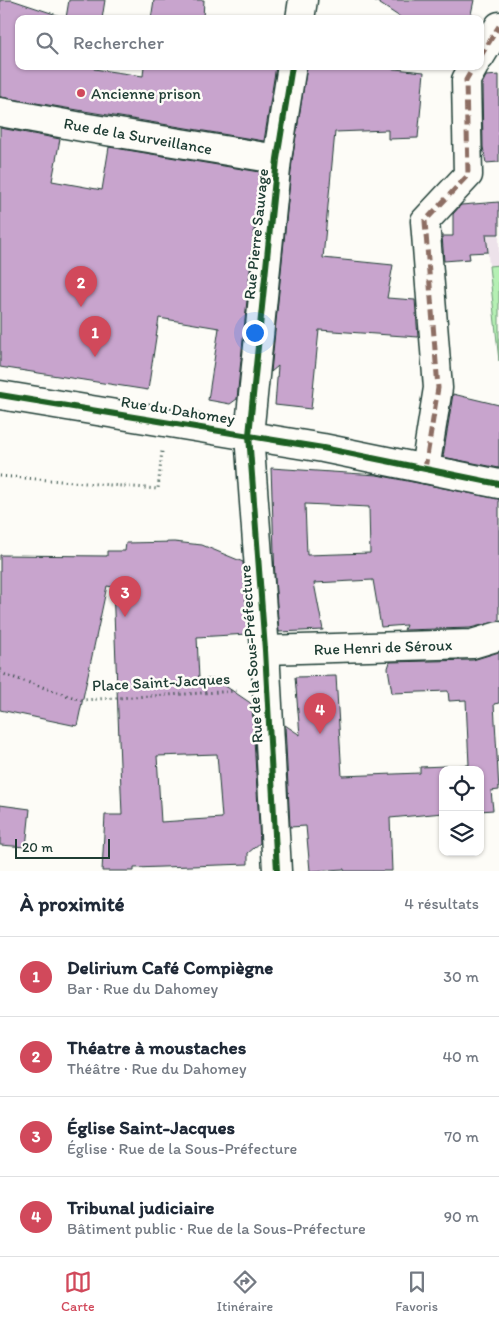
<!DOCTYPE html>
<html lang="fr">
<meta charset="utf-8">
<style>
:root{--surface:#fff;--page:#f6f6f7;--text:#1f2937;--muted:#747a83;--line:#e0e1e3;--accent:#d1495b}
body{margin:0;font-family:Itim,sans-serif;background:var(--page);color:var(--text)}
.controls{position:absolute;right:15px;bottom:15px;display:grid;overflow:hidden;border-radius:10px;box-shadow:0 1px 4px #0004}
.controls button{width:45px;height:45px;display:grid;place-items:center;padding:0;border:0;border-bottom:1px solid var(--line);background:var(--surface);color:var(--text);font:25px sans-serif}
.scale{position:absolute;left:15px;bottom:12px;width:95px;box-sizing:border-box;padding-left:5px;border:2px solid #1f3d34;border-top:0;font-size:14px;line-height:18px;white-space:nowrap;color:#1f3d34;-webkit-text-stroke:4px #fdfcf7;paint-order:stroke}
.you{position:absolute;left:254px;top:332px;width:18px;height:18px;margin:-12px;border:4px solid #fff;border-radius:50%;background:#1a73e8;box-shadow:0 0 0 8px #1a73e833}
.badge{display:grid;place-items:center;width:32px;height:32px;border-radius:50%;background:var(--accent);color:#fff;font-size:16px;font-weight:700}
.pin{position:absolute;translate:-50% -41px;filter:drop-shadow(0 1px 2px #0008)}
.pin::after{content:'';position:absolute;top:26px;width:18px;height:15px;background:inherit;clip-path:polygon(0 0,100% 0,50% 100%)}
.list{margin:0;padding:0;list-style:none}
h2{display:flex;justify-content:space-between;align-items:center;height:65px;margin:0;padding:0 20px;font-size:21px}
h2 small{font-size:16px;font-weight:400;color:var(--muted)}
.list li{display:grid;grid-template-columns:32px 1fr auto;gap:15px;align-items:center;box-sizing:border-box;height:80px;padding:0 20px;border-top:1px solid var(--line)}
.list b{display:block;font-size:19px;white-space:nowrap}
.list p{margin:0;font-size:16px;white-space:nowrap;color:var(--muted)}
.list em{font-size:16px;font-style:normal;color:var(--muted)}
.icon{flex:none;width:28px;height:28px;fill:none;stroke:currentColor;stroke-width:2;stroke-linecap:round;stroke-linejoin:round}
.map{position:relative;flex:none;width:499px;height:871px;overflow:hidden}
.search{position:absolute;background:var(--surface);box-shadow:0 1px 4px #0004;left:15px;right:15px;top:15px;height:55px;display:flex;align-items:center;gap:12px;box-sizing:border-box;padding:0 18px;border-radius:10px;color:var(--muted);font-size:19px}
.sheet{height:385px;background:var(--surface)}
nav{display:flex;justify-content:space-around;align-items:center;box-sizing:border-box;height:70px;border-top:1px solid var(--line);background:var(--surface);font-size:14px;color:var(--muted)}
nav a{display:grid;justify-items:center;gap:2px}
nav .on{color:var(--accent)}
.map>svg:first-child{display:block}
.built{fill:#ede2ea}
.green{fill:#b5f0b4;stroke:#6a9674}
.building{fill:#c8a4cd;stroke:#1f3d34;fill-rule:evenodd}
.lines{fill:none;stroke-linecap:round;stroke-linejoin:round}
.minor-casing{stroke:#1f3d34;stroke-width:31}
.path{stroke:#1f3d34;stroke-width:3;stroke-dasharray:1 4;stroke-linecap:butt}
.minor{stroke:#fdfcf7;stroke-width:28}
.quiet{stroke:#8d6e63;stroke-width:5;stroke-dasharray:10 5;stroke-linecap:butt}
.cycleway-casing{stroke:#fdfcf7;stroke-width:9}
.cycleway{stroke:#1b5e20;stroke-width:6}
.poi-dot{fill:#d1495b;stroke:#fdfcf7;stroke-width:2}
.labels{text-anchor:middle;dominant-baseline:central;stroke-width:5;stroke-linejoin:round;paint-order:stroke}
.poi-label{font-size:16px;fill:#1f3d34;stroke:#fdfcf7;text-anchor:start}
.street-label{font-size:16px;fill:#1f3d34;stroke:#fdfcf7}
</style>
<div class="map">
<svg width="499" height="871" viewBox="0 0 499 871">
<rect width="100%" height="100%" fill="#fdfcf7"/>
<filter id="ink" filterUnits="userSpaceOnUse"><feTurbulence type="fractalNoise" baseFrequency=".02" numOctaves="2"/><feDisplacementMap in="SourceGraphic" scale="10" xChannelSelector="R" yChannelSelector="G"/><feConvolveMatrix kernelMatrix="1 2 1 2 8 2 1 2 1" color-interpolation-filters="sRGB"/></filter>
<g filter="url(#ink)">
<polygon class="built" points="499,233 499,265 489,266 486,234"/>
<polygon class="green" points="499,265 499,361 489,266"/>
<g class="building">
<polygon points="0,0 12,0 66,18 69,0 105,0 102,19 19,19 19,66 94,66 94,69 143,76 144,66 276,66 264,141 0,97"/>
<polygon points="154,0 204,0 203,19 151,19"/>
<polygon points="374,0 474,0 470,19 403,19"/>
<polygon points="307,66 366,66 424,72 418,138 388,139 388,130 335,132 323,258 393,265 387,298 415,300 418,337 319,330 311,409 275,405 278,366 271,372 292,161"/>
<polygon points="499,75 499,162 486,163 483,147 482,84 486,76"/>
<polygon points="0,128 60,139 52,181 102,190 109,147 260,172 237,399 230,404 208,400 219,328 159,318 148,390 0,367"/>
<polygon points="499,202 499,234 486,234 488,252 469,253 470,259 444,261 442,236 453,236 453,214 461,205"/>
<polygon points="453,394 499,405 499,468 443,457"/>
<path d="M271 468 377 475 499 499V621L470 628 404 630 406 625 381 627 373 580 314 583 323 630 279 632 275 579ZM305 504 369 507 370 553 307 555Z"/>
<path d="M174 542 202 545 243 562 248 634 197 637 199 679H215L252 704 260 843 248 853V864L134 868V871H102L105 815H122L113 587 107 586 77 726 0 710V555L107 556V551H125L126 543ZM217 754 222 818 161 822 157 756Z"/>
<polygon points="499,652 499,703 494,704 499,790 491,791 493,810 480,811 480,770 443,770 443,813 390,818 392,871 344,871 344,869 310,871 306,826 290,827 285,725 300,735 295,677 336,676 342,776 420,773 420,767 469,765 466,700 449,701 448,691 392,693 388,668 390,662 473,660"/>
<polygon points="0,805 30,809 26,847 0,845"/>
</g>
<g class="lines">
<defs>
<g id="minor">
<polyline points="300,19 303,0"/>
<polyline points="480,57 499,26"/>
<polyline points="0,112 82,127 277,159"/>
<polyline points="0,395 323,448 499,484"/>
<polyline points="425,469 438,388 425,221 468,175 466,80 474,66"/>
<polyline points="265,650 472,644 499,636"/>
<polyline points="277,871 265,650 249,435 277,159 292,66"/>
</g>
</defs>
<use href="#minor" class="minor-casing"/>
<g class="path">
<polyline points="0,476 158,489 162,451"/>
<polyline points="0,673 81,700 237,691"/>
</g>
<use href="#minor" class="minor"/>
<g class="quiet">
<polyline points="480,57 499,26"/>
<polyline points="425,469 438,388 425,221 468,175 466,80 474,66"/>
</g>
<defs>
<g id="cycleway">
<polyline points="0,395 323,448 499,484"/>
<polyline points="277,871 265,650 249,435 277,159 292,66"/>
</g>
</defs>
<use href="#cycleway" class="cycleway-casing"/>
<use href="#cycleway" class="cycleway"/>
</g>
</g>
<circle class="poi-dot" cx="81" cy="93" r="5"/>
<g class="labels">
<g class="poi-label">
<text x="91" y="93">Ancienne prison</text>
</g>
<g class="street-label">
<text transform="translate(138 136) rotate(10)">Rue de la Surveillance</text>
<text transform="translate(256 234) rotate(-84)">Rue Pierre Sauvage</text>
<text transform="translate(178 410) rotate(9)">Rue du Dahomey</text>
<text transform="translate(383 647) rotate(-2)">Rue Henri de Séroux</text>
<text transform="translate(251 654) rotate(-94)">Rue de la Sous-Préfecture</text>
<text transform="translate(161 682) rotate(-3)">Place Saint-Jacques</text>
</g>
</g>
</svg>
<div class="controls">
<button><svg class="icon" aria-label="locate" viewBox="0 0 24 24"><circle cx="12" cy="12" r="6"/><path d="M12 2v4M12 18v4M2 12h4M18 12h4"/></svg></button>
<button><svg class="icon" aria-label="layers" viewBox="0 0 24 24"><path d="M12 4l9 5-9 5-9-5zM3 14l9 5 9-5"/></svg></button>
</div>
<div class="scale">20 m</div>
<div class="you"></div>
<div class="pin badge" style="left:95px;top:357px">1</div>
<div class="pin badge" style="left:81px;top:307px">2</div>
<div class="pin badge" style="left:125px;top:617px">3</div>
<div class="pin badge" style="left:320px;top:734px">4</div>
<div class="search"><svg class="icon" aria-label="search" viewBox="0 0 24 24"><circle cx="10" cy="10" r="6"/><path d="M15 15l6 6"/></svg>Rechercher</div>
</div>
<section class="sheet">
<h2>À proximité<small>4 résultats</small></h2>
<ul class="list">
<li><span class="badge">1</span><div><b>Delirium Café Compiègne</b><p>Bar · Rue du Dahomey</p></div><em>30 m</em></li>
<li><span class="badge">2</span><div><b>Théatre à moustaches</b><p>Théâtre · Rue du Dahomey</p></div><em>40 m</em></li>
<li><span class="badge">3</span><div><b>Église Saint-Jacques</b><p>Église · Rue de la Sous-Préfecture</p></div><em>70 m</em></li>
<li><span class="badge">4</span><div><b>Tribunal judiciaire</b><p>Bâtiment public · Rue de la Sous-Préfecture</p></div><em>90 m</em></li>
</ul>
</section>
<nav>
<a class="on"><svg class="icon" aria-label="map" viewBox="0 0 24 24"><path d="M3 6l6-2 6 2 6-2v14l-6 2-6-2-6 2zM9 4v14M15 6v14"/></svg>Carte</a>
<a><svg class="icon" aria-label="directions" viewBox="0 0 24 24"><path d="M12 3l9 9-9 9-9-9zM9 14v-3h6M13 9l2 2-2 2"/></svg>Itinéraire</a>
<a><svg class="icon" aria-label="saved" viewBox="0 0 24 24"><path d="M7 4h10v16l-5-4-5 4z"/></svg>Favoris</a>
</nav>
